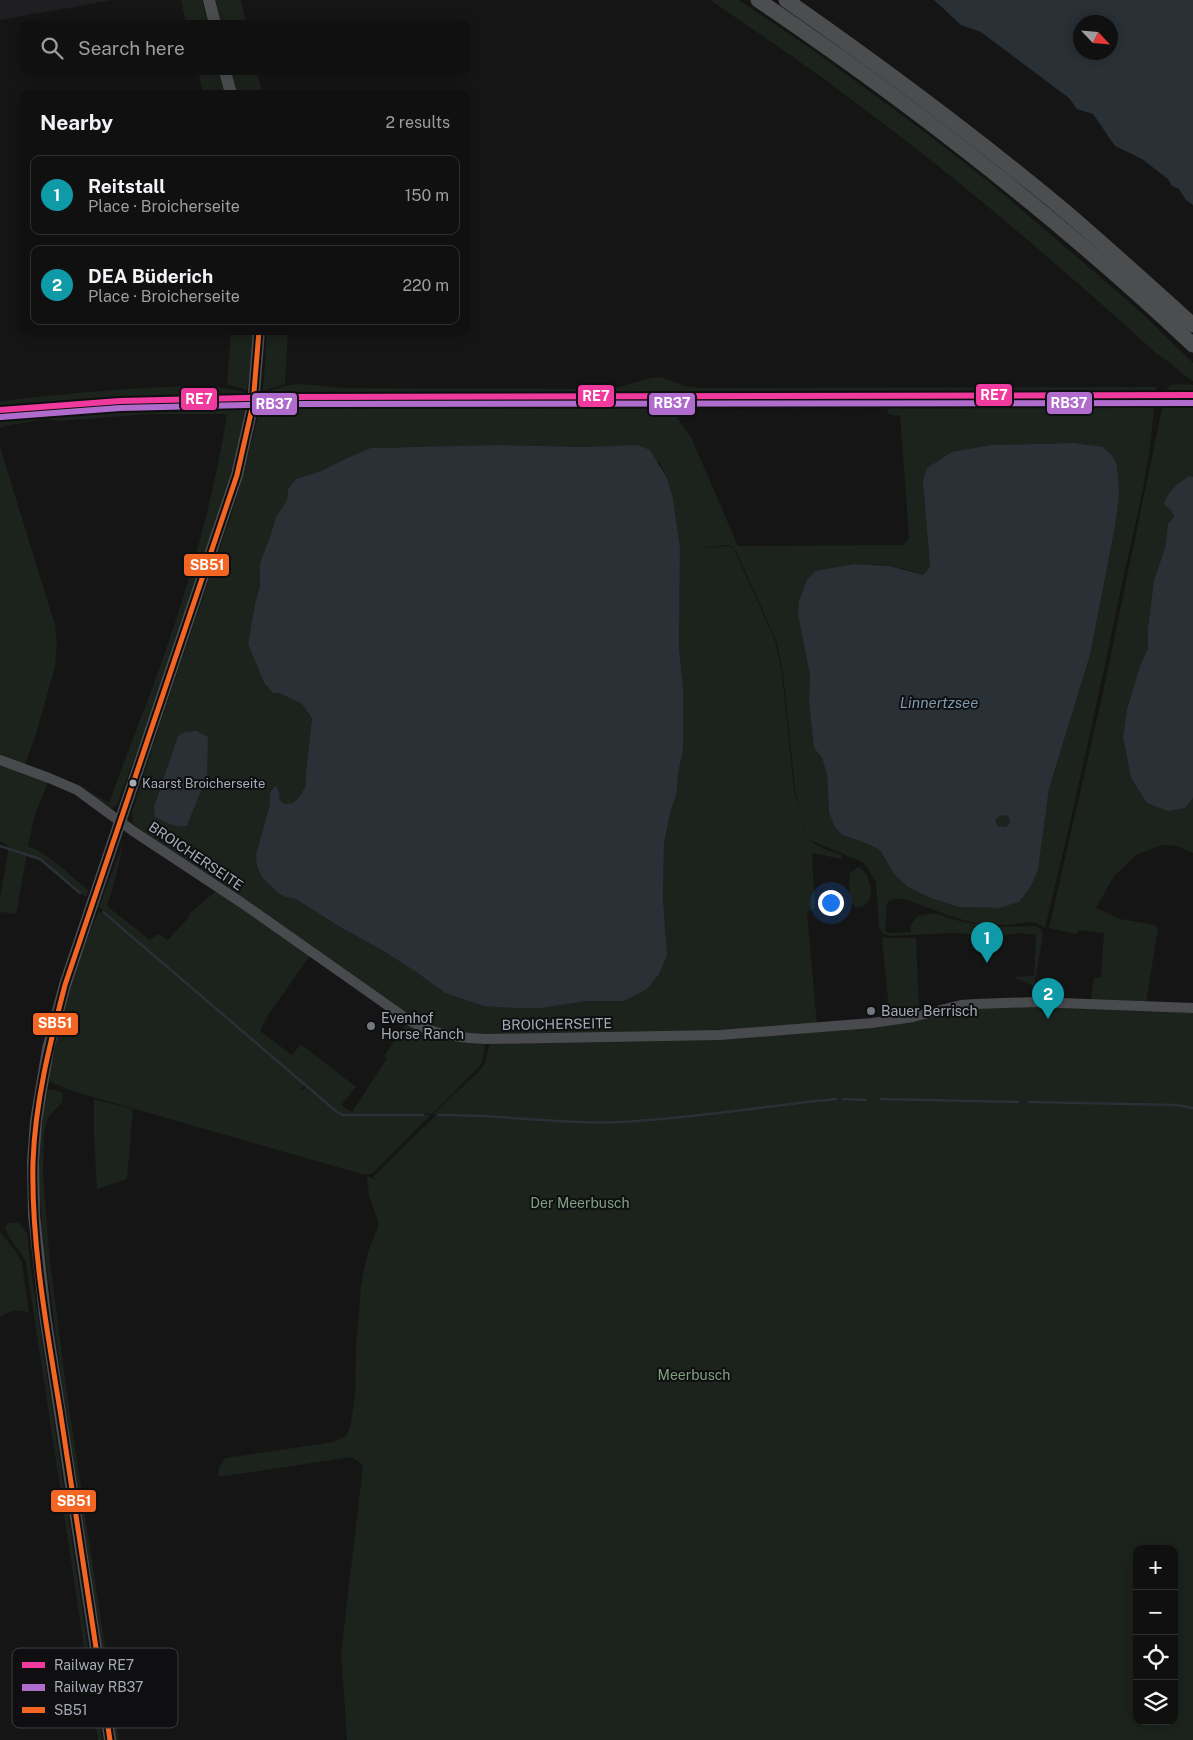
<!DOCTYPE html>
<meta charset="utf-8">
<style>
:root{--surface:#101010;--page:#191919;--text:#f1f3f6;--muted:#9c9d9f;--line:#303030;--accent:#2563eb}
body{margin:0;font-family:"Public Sans",sans-serif;background:var(--page);color:var(--text)}
.controls{position:absolute;right:15px;bottom:15px;display:grid;overflow:hidden;border-radius:10px;box-shadow:0 2px 12px #0003}
.controls button{width:45px;height:45px;display:grid;place-items:center;padding:0;border:0;border-bottom:1px solid var(--line);background:var(--surface);color:var(--text);font:25px sans-serif}
.compass{position:absolute;left:1073px;top:15px;width:45px;height:45px;border-radius:50%;background:var(--surface);box-shadow:0 2px 12px #0003;rotate:116deg}
.you{position:absolute;left:830px;top:902px;width:18px;height:18px;margin:-12px;border:4px solid #fff;border-radius:50%;background:#1a73e8;box-shadow:0 0 0 8px #1a73e833}
.badge{display:grid;place-items:center;width:32px;height:32px;border-radius:50%;background:var(--accent);color:#fff;font-size:16px;font-weight:700}
.pin{position:absolute;translate:-50% -41px;filter:drop-shadow(0 1px 2px #0008)}
.pin::after{content:'';position:absolute;top:26px;width:18px;height:15px;background:inherit;clip-path:polygon(0 0,100% 0,50% 100%)}
.list{margin:0;padding:0;list-style:none}
h2{display:flex;justify-content:space-between;align-items:center;height:65px;margin:0;padding:0 20px;font-size:21px}
h2 small{font-size:16px;font-weight:400;color:var(--muted)}
.list li{display:grid;grid-template-columns:32px 1fr auto;gap:15px;align-items:center;box-sizing:border-box;height:80px;margin:0 10px 10px;padding:0 10px;border:1px solid var(--line);border-radius:10px}
.list b{display:block;font-size:19px;white-space:nowrap}
.list p{margin:0;font-size:16px;white-space:nowrap;color:var(--muted)}
.list em{font-size:16px;font-style:normal;color:var(--muted)}
.icon{flex:none;width:28px;height:28px;fill:none;stroke:currentColor;stroke-width:2;stroke-linecap:round;stroke-linejoin:round}
.map{position:relative;flex:none;width:1193px;height:1740px;overflow:hidden}
.search{position:absolute;background:var(--surface);box-shadow:0 2px 12px #0003;left:20px;top:20px;width:450px;height:55px;display:flex;align-items:center;gap:12px;box-sizing:border-box;padding:0 18px;border-radius:10px;color:var(--muted);font-size:19px}
.panel{position:absolute;background:var(--surface);box-shadow:0 2px 12px #0003;left:20px;top:90px;width:450px;height:245px;border-radius:10px}
.map>svg:first-child{display:block}
.built{fill:#1f1f21}
.green{fill:#1c221c;fill-rule:evenodd}
.water{fill:#293036;fill-rule:evenodd}
.lines{fill:none;stroke-linecap:round;stroke-linejoin:round}
.stream{stroke:#293036;stroke-width:2.5}
.minor{stroke:#494a4e;stroke-width:10}
.major{stroke:#4b4d50;stroke-width:12}
.highway{stroke:#4c4d4f;stroke-width:15}
.bus-1-casing{stroke:#0f0f11;stroke-width:9}
.bus-1{stroke:#f26522;stroke-width:5}
.rail-1-casing{stroke:#0f0f11;stroke-width:10}
.rail-2-casing{stroke:#0f0f11;stroke-width:10}
.rail-1{stroke:#f13a9d;stroke-width:6}
.rail-2{stroke:#b06ccc;stroke-width:6}
.bus-dot{fill:#a6acb6;stroke:#0f0f11;stroke-width:2}
.poi-dot{fill:#73777e;stroke:#0f0f11;stroke-width:2}
.labels{text-anchor:middle;dominant-baseline:central;stroke-width:4;stroke-linejoin:round;paint-order:stroke}
.bus-label{font-size:13px;fill:#a6acb6;stroke:#0f0f11;text-anchor:start}
.street-label{font-size:14px;fill:#a6acb6;stroke:#0f0f11}
.poi-label{font-size:14px;fill:#a6acb6;stroke:#0f0f11;text-anchor:start}
.park-label{font-size:14px;fill:#7ea07f;stroke:#0f0f11}
.water-label{font-size:15px;font-style:italic;fill:#7e9ab0;stroke:#0f0f11}
.key{fill:#0f0f11;stroke:#3c3e43;stroke-width:1}
.key-label{font-size:14px;fill:#a6acb6}
.line-badge{stroke:#0f0f11;stroke-width:2}
.badge-label{font-size:14px;text-anchor:middle;font-weight:bold;fill:#fff}
</style>
<div class="map">
<svg width="1193" height="1740" viewBox="0 0 1193 1740">
<rect width="100%" height="100%" fill="#151515"/>
<g class="built">
<polygon points="0,0 112,0 0,20"/>
<polygon points="618,392 1193,392 1193,404 246,406 162,407 60,412 0,418 0,407 60,401 162,396"/>
</g>
<g class="green">
<polygon points="181,0 202,0 208,24 186,24"/>
<polygon points="216,0 241,0 246,24 221,24"/>
<path d="M710 0H739L813 50 922 130 989 182 1077 257 1143 314 1193 363V381L1185 376 1169 362 1157 354C1060 266 958 178 852 100 806 65 758 33 710 0Z"/>
<polygon points="198,71 219,71 224,94 203,94"/>
<polygon points="232,71 257,71 262,94 237,94"/>
<polygon points="231,331 253,331 250,380 248,380 247,390 227,384"/>
<polygon points="267,331 288,331 285,384 263,391"/>
<path d="M660 377 689 387 705 388 1156 387V392H618L255 395V394L290 385 302 384 346 388 608 389C626 387 642 378 660 377Z"/>
<polygon points="1180,384 1193,385 1193,392 1164,392 1171,385"/>
<path d="M214 386 244 392V395L162 396 110 398 0 407V401C71 393 142 386 214 386Z"/>
<path d="M667 404H1154C1151 468 1133 531 1120 593 1097 705 1072 817 1045 928L1036 923 1029 922 1009 925 979 924 956 918 904 899H893L887 903 885 931 888 933 911 932V925L917 916 934 913 955 920 990 927 1034 926C1040 928 1042 929 1043 935L1034 986 1013 977 1034 976 1036 935C1031 934 1024 933 1019 933 1011 934 1004 936 997 932L980 935 954 933 889 936 882 933 879 926 876 881C870 875 869 867 862 862L812 841 807 837 803 825C805 845 826 849 842 855L841 859 812 853 815 908 807 912 817 1025 719 1032 470 1035 425 1025 133 824 132 812 160 724 235 503 261 406ZM687 407 887 408 888 413 894 416 900 415 909 536 908 540 903 545 738 546 691 437 676 416 679 409ZM1074 443 1115 527 1090 655 1049 789 1038 870 999 908 959 907 894 874 880 850 868 844 842 835 829 813 827 775 822 758 814 748 809 702 810 675 806 652 815 571C840 567 864 562 889 566 901 567 912 572 923 575L930 568 925 504 927 468 938 462 991 445ZM498 445 587 447 659 462 667 478 673 498 680 547 679 647 683 688V750L678 774 677 792 670 814 664 843 663 897 666 934 624 1001H587L542 1008H513L445 993 416 972 382 950 340 927 296 899 286 897 278 893 262 877 266 818 270 803 269 796 271 789 274 787 279 790V799L284 805 293 803 300 796 306 785V773L312 718 302 704 279 693H273L264 683 248 644 255 603 276 517 287 500 288 489 296 479 321 471 347 458 388 447H431ZM726 545C732 546 734 548 737 553L776 640 783 673 795 789 800 813 794 789 782 673 775 640 734 549C726 543 711 549 702 548ZM167 771 207 776 187 826C175 828 166 823 155 817L159 790Z"/>
<polygon points="1163,404 1193,404 1193,477 1189,476 1171,510 1174,517 1168,524 1165,548 1154,580 1148,627 1148,648 1140,666 1127,709 1123,737 1131,777 1147,803 1185,808 1193,798 1193,853 1177,846 1163,845 1136,855 1114,876 1096,908 1120,919 1156,925 1158,929 1146,1003 1090,1002 1094,978 1101,978 1104,933 1079,930 1076,934 1049,928 1102,697"/>
<path d="M246 406 235 459 222 505 148 723 117 804 115 807 110 808 80 789 81 786 109 803C126 756 145 708 162 661 190 581 214 498 227 414H151L60 421 45 419 5 426 0 428V418C82 408 164 407 246 406Z"/>
<polygon points="0,447 55,625 57,643 55,667 35,737 24,766 0,758"/>
<path d="M0 763 49 780 35 814 28 846C51 855 69 875 88 890L86 897 40 859 27 854 16 914 0 912V899L9 846 0 841Z"/>
<polygon points="1001,814 1008,816 1010,822 1006,827 998,826 995,819"/>
<path d="M124 840 115 881 107 906 150 940 158 934 168 940 188 918 190 913 217 890 311 954 269 1014 260 1031 292 1055 301 1044 356 1087 342 1104 344 1107 352 1112 387 1058 384 1056 407 1023 483 1042 485 1044 483 1060 479 1067 432 1114H343L338 1112 306 1085 300 1089 303 1090 306 1086 337 1113 343 1115H431L373 1173 365 1175 72 1091 49 1081C54 1023 76 964 99 911L161 961 99 907Z"/>
<path d="M858 867C865 870 868 875 869 882 871 887 872 893 870 898 868 904 858 913 853 904 848 896 849 882 850 873Z"/>
<polygon points="882,938 916,938 919,1007 894,1011 889,1010"/>
<path d="M1011 1006 1193 1012V1740H347L341 1654 363 1465 352 1457 218 1477 219 1467 225 1458 334 1442 346 1436 350 1428 355 1395 356 1349 361 1285 368 1252 379 1224 369 1196 367 1176 376 1180 373 1177 436 1115 433 1114 481 1069 485 1062 490 1042 718 1039 885 1026 937 1017C946 1007 996 1007 1011 1006ZM1137 1549H1174V1721H1137Z"/>
<path d="M49 1089 62 1092 63 1101 50 1115 47 1120 44 1133 43 1172 49 1252 66 1387 119 1740H115C94 1600 71 1461 54 1321 45 1249 28 1158 49 1089Z"/>
<polygon points="94,1099 133,1109 127,1179 97,1189 94,1138"/>
<path d="M18 1222 27 1233 31 1269 102 1740H98L26 1262C20 1250 8 1240 5 1227L8 1223Z"/>
<path d="M0 1232 17 1253 22 1263 29 1313C17 1308 11 1311 0 1317Z"/>
</g>
<g class="water">
<path d="M934 0H1193V205L1186 200 1179 189 1172 186 1168 179 1142 159 1115 146 1093 114 1077 109 1069 98 981 32 961 25ZM1110 22V52H1080V22Z"/>
<path d="M1074 443 1103 447 1113 457 1117 466 1119 494 1115 527 1090 655 1049 789 1038 870 1031 886 1019 902 999 908 959 907 931 898 908 887 894 874 880 850 868 844 842 835 835 827 829 813 827 775 822 758 814 748 809 702 810 675 798 614 799 601 807 580 815 571 854 564 890 566 923 575 930 567 923 481 927 468 952 452 991 445ZM1001 815 1008 816 1010 822 1006 827 998 826 995 820Z"/>
<path d="M498 445 587 447 637 445 650 450 667 478 673 498 680 547 679 647 683 688V750L678 774 677 792 670 814 664 843 663 897 667 955 659 974 647 989 624 1001H587L542 1008H513L484 1006 445 993 416 972 382 950 340 927 296 899 286 897 278 893 262 877 257 866 256 855 270 804C269 797 269 791 274 787H277L280 795 279 799 284 804 293 803 300 796 306 785V773L312 718 302 704 279 693H273L264 683 248 644 255 603 260 585V563L270 537 276 517 287 500 288 489 296 479 321 471 347 458 371 448Z"/>
<path d="M1189 476 1193 477V798L1185 808 1168 811 1147 803 1131 778 1123 737 1127 709 1140 666 1148 648V627L1154 580 1165 548 1168 524 1174 517 1171 510 1164 504C1169 490 1177 484 1189 476Z"/>
<path d="M197 731 208 737 207 776 187 826C175 828 166 823 155 817L154 807 178 736 185 732Z"/>
</g>
<g class="lines">
<g class="stream">
<polyline points="0,846 40,859 80,893"/>
<polyline points="103,912 337,1112 343,1115 423,1115"/>
<polyline points="843,1099 866,1100"/>
<polyline points="881,1099 1018,1102"/>
<polyline points="1029,1102 1177,1105 1193,1108"/>
<path d="M439 1115C500 1114 560 1125 621 1122 693 1118 765 1106 836 1099"/>
</g>
<path class="minor" d="M0 760 49 778 77 790 133 831 242 903 410 1021C435 1035 459 1038 487 1039L720 1035 872 1023 913 1017 961 1005 975 1004 1035 1002 1193 1008"/>
<g class="major">
<polyline points="209,0 215,24"/>
<polyline points="225,71 231,94"/>
<polyline points="110,1740 45,1315 34,1215 33,1162 36,1121 48,1049 65,985 237,475 253,404 259,331"/>
</g>
<g class="highway">
<path d="M758 0C912 104 1058 218 1193 345"/>
<path d="M786 0C882 67 976 137 1066 212 1109 249 1151 287 1193 325"/>
</g>
<defs>
<path id="bus-1" d="M110 1740C93 1630 76 1520 60 1410 47 1330 31 1243 33 1162 35 1102 50 1043 65 985L237 475 253 404 259 331"/>
</defs>
<use href="#bus-1" class="bus-1-casing"/>
<use href="#bus-1" class="bus-1"/>
<defs>
<polyline id="rail-1" points="0,410 120,401 287,397 1193,395"/>
<polyline id="rail-2" points="1,417 120,408 287,404 1193,403"/>
</defs>
<use href="#rail-1" class="rail-1-casing"/>
<use href="#rail-2" class="rail-2-casing"/>
<use href="#rail-1" class="rail-1"/>
<use href="#rail-2" class="rail-2"/>
</g>
<circle class="bus-dot" cx="133" cy="783" r="4.5"/>
<g class="poi-dot">
<circle cx="871" cy="1011" r="5"/>
<circle cx="371" cy="1026" r="5"/>
</g>
<g class="labels">
<g class="bus-label">
<text x="142" y="783">Kaarst Broicherseite</text>
</g>
<g class="street-label">
<text transform="translate(196 856) rotate(34)">BROICHERSEITE</text>
<text transform="translate(557 1024) rotate(-1)">BROICHERSEITE</text>
</g>
<g class="poi-label">
<text x="881" y="1011">Bauer Berrisch</text>
<text x="381" y="1018">Evenhof<tspan x="381" dy="16">Horse Ranch</tspan></text>
</g>
<g class="park-label">
<text x="580" y="1203">Der Meerbusch</text>
<text x="694" y="1375">Meerbusch</text>
</g>
<g class="water-label">
<text x="939" y="702">Linnertzsee</text>
</g>
</g>
<rect x="12" y="1648" width="166" height="80" rx="8" class="key"/>
<rect x="22" y="1662" width="23" height="6" fill="#f13a9d"/>
<rect x="22" y="1684" width="23" height="7" fill="#b06ccc"/>
<rect x="22" y="1707" width="23" height="6" fill="#f26522"/>
<g class="key-label">
<text x="54" y="1670">Railway RE7</text>
<text x="54" y="1692">Railway RB37</text>
<text x="54" y="1715">SB51</text>
</g>
<g class="line-badge">
<rect x="975" y="383" width="38" height="24" rx="5" fill="#f13a9d"/>
<rect x="577" y="384" width="38" height="24" rx="5" fill="#f13a9d"/>
<rect x="180" y="387" width="38" height="24" rx="5" fill="#f13a9d"/>
<rect x="1046" y="391" width="47" height="24" rx="5" fill="#b06ccc"/>
<rect x="648" y="392" width="48" height="24" rx="5" fill="#b06ccc"/>
<rect x="251" y="392" width="47" height="24" rx="5" fill="#b06ccc"/>
<rect x="183" y="553" width="47" height="24" rx="5" fill="#f26522"/>
<rect x="32" y="1012" width="47" height="24" rx="5" fill="#f26522"/>
<rect x="50" y="1489" width="47" height="24" rx="5" fill="#f26522"/>
</g>
<g class="badge-label">
<text x="994" y="400">RE7</text>
<text x="596" y="401">RE7</text>
<text x="199" y="404">RE7</text>
<text x="1069" y="408">RB37</text>
<text x="672" y="408">RB37</text>
<text x="274" y="409">RB37</text>
<text x="207" y="570">SB51</text>
<text x="55" y="1028">SB51</text>
<text x="74" y="1506">SB51</text>
</g>
</svg>
<div class="controls">
<button>+</button>
<button>−</button>
<button><svg class="icon" aria-label="locate" viewBox="0 0 24 24"><circle cx="12" cy="12" r="6"/><path d="M12 2v4M12 18v4M2 12h4M18 12h4"/></svg></button>
<button><svg class="icon" aria-label="layers" viewBox="0 0 24 24"><path d="M12 4l9 5-9 5-9-5zM3 14l9 5 9-5"/></svg></button>
</div>
<svg class="compass" viewBox="-18 -18 36 36"><path d="M0-13l5 13h-10z" fill="#e53935"/><path d="M0 13l5-13h-10z" fill="#9c9d9f"/></svg>
<div class="you"></div>
<div class="pin badge" style="left:987px;top:963px;background:#0f9aa8">1</div>
<div class="pin badge" style="left:1048px;top:1019px;background:#0f9aa8">2</div>
<div class="search"><svg class="icon" aria-label="search" viewBox="0 0 24 24"><circle cx="10" cy="10" r="6"/><path d="M15 15l6 6"/></svg>Search here</div>
<section class="panel">
<h2>Nearby<small>2 results</small></h2>
<ul class="list">
<li><span class="badge" style="background:#0f9aa8">1</span><div><b>Reitstall</b><p>Place · Broicherseite</p></div><em>150 m</em></li>
<li><span class="badge" style="background:#0f9aa8">2</span><div><b>DEA Büderich</b><p>Place · Broicherseite</p></div><em>220 m</em></li>
</ul>
</section>
</div>
